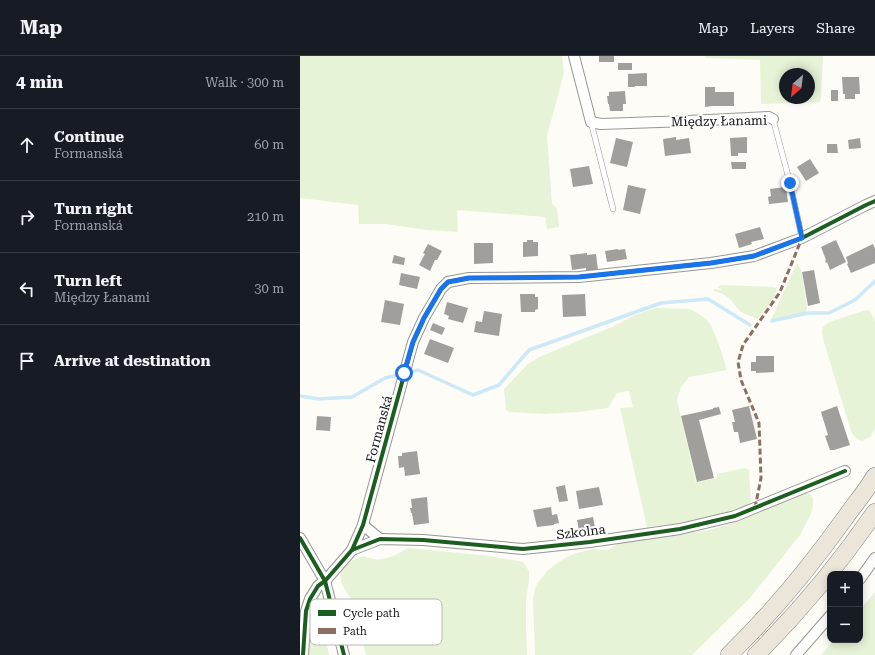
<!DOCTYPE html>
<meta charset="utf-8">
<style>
:root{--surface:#171b24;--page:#20242c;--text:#f1f3f6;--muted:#9ea1a6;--line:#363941}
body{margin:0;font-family:"Roboto Serif",serif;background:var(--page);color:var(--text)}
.controls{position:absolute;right:12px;bottom:12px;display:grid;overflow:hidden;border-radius:8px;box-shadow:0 2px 10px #0003}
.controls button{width:36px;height:36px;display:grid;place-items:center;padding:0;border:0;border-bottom:1px solid var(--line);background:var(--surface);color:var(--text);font:20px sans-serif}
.compass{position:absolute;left:479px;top:12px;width:36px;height:36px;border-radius:50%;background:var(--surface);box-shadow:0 2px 10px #0003;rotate:208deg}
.stop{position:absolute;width:12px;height:12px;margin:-9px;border:3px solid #1a73e8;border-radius:50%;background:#fff}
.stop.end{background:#1a73e8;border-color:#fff;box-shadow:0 1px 4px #0008}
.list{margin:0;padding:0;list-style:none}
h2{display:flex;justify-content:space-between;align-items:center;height:52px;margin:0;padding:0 16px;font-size:17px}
h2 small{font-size:13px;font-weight:400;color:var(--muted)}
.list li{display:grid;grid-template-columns:26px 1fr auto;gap:12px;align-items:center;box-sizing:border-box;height:72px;padding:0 16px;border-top:1px solid var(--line)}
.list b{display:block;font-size:15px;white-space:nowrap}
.list p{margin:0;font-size:13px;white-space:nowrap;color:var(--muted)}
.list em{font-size:13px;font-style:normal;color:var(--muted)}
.icon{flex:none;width:22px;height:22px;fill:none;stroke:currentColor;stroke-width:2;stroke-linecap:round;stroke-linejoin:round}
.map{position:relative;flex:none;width:575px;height:599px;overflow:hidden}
header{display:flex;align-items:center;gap:24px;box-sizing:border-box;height:56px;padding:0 20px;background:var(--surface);border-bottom:1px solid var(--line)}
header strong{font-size:19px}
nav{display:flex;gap:22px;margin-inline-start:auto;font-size:14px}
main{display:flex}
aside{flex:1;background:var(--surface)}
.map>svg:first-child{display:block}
.green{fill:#e7f3d7;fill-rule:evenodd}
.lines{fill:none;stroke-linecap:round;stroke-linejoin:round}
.stream{stroke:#cde8f7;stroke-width:3.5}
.building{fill:#a19f9c}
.service-casing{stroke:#979795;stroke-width:6}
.minor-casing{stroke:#979795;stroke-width:12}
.trunk-casing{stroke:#858482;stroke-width:18}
.service{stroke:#fffffe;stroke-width:5}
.minor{stroke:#fffffe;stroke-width:10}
.trunk{stroke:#ece5da;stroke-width:17}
.quiet{stroke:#8d6e63;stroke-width:3;stroke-dasharray:6 3;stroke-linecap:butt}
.cycleway-casing{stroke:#fff;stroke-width:6}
.cycleway{stroke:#1b5e20;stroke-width:4}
.route{stroke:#1a73e8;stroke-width:5}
.labels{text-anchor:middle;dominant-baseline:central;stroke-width:4;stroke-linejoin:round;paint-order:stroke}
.street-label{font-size:13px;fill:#111;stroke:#fff}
.key{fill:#fff;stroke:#b8b8b8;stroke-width:1}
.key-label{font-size:11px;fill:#111}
</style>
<header>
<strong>Map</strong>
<nav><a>Map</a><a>Layers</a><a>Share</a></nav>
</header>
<main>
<aside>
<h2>4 min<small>Walk · 300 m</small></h2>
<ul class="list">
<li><svg class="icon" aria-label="ahead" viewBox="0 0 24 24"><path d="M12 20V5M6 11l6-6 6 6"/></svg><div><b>Continue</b><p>Formanská</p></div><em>60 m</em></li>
<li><svg class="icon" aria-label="right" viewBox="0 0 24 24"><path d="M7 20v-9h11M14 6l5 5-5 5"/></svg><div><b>Turn right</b><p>Formanská</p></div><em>210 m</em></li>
<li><svg class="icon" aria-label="left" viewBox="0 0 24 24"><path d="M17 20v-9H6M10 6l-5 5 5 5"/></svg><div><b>Turn left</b><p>Między Łanami</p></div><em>30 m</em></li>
<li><svg class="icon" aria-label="arrive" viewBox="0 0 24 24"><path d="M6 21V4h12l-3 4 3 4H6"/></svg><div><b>Arrive at destination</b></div></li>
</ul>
</aside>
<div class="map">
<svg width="575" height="599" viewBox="0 0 575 599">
<rect width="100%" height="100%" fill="#fdfcf7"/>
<g class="green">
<polygon points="0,0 262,0 264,17 247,80 252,148 257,152 259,171 247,173 245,161 157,154 158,176 127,174 86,168 59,168 58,149 0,142"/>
<path d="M405 0H523L521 41 520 46 461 48 460 4 406 2ZM485 18H509V42H485Z"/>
<polygon points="497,207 501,213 507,251 506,257 473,264 471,264"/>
<polygon points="421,229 474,231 476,232 477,234 474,242 458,263 441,256 438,253 431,244 423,238 414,235 414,233 422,234 421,233 417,231"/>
<path d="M355 252 390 253 399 258 406 263 411 269 419 289 427 314 389 321 381 331 377 344 396 427 417 422V418L445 412 449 414 451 445C443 461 366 468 347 471L320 352 333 351 329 335 317 337 308 352 279 356 245 358 209 356 206 354 204 333 228 308 239 301 312 271 335 259Z"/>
<path d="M568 254 571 256 575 265V373L570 381 562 385C556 383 554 381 551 375L523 283C522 279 521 274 524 270 528 265 560 256 568 254Z"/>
<polygon points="506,437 510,438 513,442 513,449 511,458 500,479 450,542 392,599 235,599 233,543 235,533 237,528 247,515 257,507 267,501 276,497 293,493 307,494 322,486 409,474 433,467"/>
<path d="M108 492 190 500 223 506 229 515V524L226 544V571L227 599H66L50 541C42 531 34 516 48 507 52 504 58 502 63 500 66 501 69 502 73 503 85 505 98 498 108 492Z"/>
<polygon points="575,536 575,599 521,599 534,584 560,584 560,554"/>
<path d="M16 556H18L21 560 29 599H9C9 589 7 562 16 556Z"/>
</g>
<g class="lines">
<g class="stream">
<polyline points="472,265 508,257 529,257 555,244 575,225"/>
<polyline points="0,340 19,343 52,341 85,322 118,314 173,339 199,329 229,294 361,247 408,243 450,269"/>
</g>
</g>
<g class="building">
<rect x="299" y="0" width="15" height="6"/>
<rect x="318" y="7" width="14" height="7"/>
<polygon points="347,17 347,30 335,30 335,31 328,31 328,18"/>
<polygon points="542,21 559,21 560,38 555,38 555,43 545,43 545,38 543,38"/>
<polygon points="405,31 415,31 415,36 434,36 434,50 412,50 405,51"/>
<rect x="531" y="34" width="7" height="11"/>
<polygon points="325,35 326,48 323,48 323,55 310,55 309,48 308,48 307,40 309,40 309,36"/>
<polygon points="376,81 376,84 389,82 391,97 365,100 363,83"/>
<polygon points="447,81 447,97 438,97 438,100 431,100 430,82"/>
<polygon points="316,82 333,86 327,111 310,107"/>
<polygon points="560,82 561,92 549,93 548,84"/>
<polygon points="527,88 537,88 538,97 527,97"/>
<polygon points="510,103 519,117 506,125 497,111"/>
<polygon points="431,106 446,106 446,113 432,113"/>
<polygon points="289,110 293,128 273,131 270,113"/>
<polygon points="328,129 346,133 340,158 323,154"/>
<polygon points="486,131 488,146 469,148 468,141 471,140 470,133"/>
<polygon points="460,171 464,183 451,186 452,188 439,192 435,178"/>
<polygon points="227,184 233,184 233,186 238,186 238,200 223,201 223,186 227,186"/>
<polygon points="536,184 546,206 530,214 527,206 526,207 525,205 526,204 521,191"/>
<polygon points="174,187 193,187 193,207 174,208"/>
<polygon points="128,188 142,195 137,204 135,204 130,215 119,209 125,198 123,197"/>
<polygon points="573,188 575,193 575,207 551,217 547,208 548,207 546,201"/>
<polygon points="318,193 318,194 325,193 327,203 307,206 305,195"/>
<polygon points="287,197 287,199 296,198 298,214 286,215 286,212 272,214 270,199"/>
<polygon points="94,199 105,202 104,209 92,207"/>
<polygon points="514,214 520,247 508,250 502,216"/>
<polygon points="101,217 120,221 117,233 99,229"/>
<polygon points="220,238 235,238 235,241 238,241 238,253 235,254 235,256 221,256"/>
<polygon points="285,238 286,260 263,261 262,239"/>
<polygon points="85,244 104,248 100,269 81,266"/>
<polygon points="147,246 168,252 163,267 148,263 149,260 144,258"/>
<polygon points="184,255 202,258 199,280 174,276 176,265 182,266"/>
<polygon points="133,267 145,272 142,279 130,274"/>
<polygon points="130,283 154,292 148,307 124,298"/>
<polygon points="456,300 474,300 474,316 456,317 456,315 451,315 451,306 456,306"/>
<polygon points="449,350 457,383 440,387 438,376 434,376 432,366 435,366 432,354"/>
<polygon points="537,350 550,389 534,394 530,394 525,380 528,379 521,356"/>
<polygon points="419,351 421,358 399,364 414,422 397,426 381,360 413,353 413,352"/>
<polygon points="17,360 31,361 30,375 16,374"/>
<polygon points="117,395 120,418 105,420 104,411 99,412 98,400 102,400 102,397"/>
<polygon points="265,429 268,445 259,446 256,431"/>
<polygon points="299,431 303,449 279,453 276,435"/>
<polygon points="127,441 129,467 114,469 112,457 111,457 110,452 112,452 111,443"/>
<polygon points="251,451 252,459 257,458 259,467 254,468 254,469 237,471 233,454"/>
<polygon points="293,461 295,472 279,475 277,464"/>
</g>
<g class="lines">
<defs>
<g id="service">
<polyline points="473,63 490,127 502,182"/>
<polyline points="291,66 313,153"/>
</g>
<g id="minor">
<polyline points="274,0 291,66 301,68 388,65 469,61 473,63"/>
<polyline points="63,469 80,483"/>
<polyline points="0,482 25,525 44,599"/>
<polyline points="52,494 63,469 113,286 124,262 141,233 148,226 169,222 279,221 411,207 454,200 502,182 566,149 575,145"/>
<polyline points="560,523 575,502"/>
<polyline points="3,599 6,555 10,543 18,530 25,525 52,494 80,483 123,484 223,493 290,486 380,473 435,460 545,415"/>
<polyline points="496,599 530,560"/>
</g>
<g id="trunk">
<path d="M429 599C472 557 510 511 545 462 555 448 566 435 575 420"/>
<path d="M456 599C500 555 540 507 575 456"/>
</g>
</defs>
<use href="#service" class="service-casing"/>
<use href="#minor" class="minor-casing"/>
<use href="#trunk" class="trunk-casing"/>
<use href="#service" class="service"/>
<use href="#minor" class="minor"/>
<use href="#trunk" class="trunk"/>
<polyline class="quiet" points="455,452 461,422 459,367 441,324 438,306 443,289 480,236 502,182"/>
<defs>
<g id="cycleway">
<polyline points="0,482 25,525 44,599"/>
<polyline points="52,494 63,469 113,286 124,262 141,233 148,226 169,222 279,221 411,207 454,200 502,182 566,149 575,145"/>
<polyline points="3,599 6,555 10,543 18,530 25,525 52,494 80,483 123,484 223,493 290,486 380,473 435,460 545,415"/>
</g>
</defs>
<use href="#cycleway" class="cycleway-casing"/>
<use href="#cycleway" class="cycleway"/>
</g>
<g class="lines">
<polyline class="route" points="104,317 113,286 124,262 141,233 148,226 169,222 279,221 411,207 454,200 502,182 490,127"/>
</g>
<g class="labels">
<g class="street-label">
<text transform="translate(419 65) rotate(-1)">Między Łanami</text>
<text transform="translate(79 373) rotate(-75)">Formanská</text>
<text transform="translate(281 476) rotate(-7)">Szkolna</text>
</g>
</g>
<rect x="10" y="543" width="132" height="46" rx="6" class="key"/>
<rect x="18" y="554" width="18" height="6" fill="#1b5e20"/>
<rect x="18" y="572" width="18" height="6" fill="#8d6e63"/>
<g class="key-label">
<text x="43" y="561">Cycle path</text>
<text x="43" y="579">Path</text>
</g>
</svg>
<div class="controls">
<button>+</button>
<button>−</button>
</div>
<svg class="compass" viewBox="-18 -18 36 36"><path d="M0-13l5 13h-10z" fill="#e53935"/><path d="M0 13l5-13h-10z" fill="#9ea1a6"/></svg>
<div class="stop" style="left:104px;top:317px"></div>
<div class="stop end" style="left:490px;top:127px"></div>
</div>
</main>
